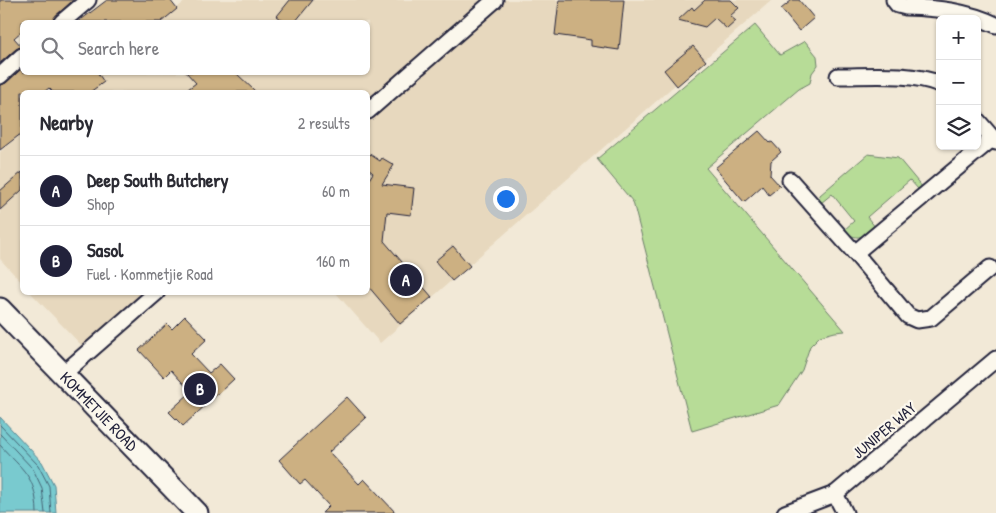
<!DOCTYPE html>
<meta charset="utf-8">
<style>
:root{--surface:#fff;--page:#f2f2f3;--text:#2b2b33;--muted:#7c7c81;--line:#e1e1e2;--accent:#22223b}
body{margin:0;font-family:"Patrick Hand",sans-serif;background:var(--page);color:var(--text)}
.controls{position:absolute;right:15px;top:15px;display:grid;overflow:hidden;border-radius:8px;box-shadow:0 1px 4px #0004}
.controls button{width:45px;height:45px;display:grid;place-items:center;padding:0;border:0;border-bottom:1px solid var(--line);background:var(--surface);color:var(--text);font:25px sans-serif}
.you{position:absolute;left:505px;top:198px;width:18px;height:18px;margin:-12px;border:4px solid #fff;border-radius:50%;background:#1a73e8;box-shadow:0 0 0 8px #1a73e833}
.badge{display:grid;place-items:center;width:32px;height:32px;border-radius:50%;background:var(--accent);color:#fff;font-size:16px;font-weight:700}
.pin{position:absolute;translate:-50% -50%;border:2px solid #fff;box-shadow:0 1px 5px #0006}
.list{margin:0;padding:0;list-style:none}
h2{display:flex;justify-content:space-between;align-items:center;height:65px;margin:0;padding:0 20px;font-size:21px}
h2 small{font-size:16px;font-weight:400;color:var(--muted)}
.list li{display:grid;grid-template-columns:32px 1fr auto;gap:15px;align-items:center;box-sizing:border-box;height:70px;padding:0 20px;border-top:1px solid var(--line)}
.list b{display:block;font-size:19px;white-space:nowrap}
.list p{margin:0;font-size:16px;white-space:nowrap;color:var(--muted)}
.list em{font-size:16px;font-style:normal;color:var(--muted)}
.icon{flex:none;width:28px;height:28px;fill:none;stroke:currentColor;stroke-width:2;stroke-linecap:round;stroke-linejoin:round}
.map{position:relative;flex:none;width:996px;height:513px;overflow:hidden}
.search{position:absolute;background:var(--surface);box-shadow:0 1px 4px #0004;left:20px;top:20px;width:350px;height:55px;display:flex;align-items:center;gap:12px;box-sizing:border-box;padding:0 18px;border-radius:8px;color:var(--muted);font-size:19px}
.panel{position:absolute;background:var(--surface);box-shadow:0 1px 4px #0004;left:20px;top:90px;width:350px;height:205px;border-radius:8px}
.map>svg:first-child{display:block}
.built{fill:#e7d8be}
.green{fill:#b7dc97;stroke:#6c7f69}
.water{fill:#79cacf;stroke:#568794}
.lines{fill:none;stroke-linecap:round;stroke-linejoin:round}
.shore{stroke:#456576;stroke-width:1}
.building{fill:#ccb082;stroke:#22223b}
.street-casing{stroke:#22223b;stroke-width:19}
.secondary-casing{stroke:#22223b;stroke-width:25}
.street{stroke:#fbf7ec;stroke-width:15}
.secondary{stroke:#fbf7ec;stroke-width:21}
.labels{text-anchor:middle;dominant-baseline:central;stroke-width:4.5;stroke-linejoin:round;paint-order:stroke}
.street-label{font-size:16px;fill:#22223b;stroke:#fbf7ec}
</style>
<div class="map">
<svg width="996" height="513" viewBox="0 0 996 513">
<rect width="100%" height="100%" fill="#f2e9d7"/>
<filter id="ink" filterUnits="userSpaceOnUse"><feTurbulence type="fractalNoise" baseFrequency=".02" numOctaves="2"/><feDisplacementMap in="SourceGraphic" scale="10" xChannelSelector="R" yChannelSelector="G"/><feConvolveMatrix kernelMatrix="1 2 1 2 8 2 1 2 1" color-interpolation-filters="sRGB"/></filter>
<g filter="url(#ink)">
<g class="built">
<polygon points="187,0 772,0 380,343 336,293 368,292 368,92 73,92 97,73 368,72 368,22 159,22"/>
<polygon points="22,133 22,283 0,259 0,152"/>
<polygon points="31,293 157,293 88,352"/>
</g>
<g class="green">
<polygon points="755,25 780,55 805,41 817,56 818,65 812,73 810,83 799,89 706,168 845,331 835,332 820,336 810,346 802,370 779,405 692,431 633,202 597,159"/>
<path d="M868 154 898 158 923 188 919 190 910 180 867 217 876 228C866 237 855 242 844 230L854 221 832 194 821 203 819 199 820 195Z"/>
</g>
<polygon class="water" points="0,417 42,462 54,485 56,513 0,513"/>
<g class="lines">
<g class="shore">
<polyline points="0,425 38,465 49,486 51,513"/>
<polyline points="0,434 33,469 42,488 45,513"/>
<path d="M0 445C23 471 36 475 37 513"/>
</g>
</g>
<g class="building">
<polygon points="0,0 73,0 50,22 22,22 22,31 14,38 22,47 16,49 0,63"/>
<polygon points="107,0 170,0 177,9 161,22 78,22"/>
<polygon points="290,0 313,0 295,22 285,22 277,16"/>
<polygon points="559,0 624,0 619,50 591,46 591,40 555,35"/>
<polygon points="705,0 731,0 739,8 730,16 736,21 727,29 715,18 705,27 678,20 692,7 694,10"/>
<polygon points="792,0 799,0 814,18 799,31 781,9"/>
<polygon points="693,46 706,61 677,86 664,70"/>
<polygon points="22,68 22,72 97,72 104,82 90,92 53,92 49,88 44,92 22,92 22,133 0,150 0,85 6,83"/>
<polygon points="186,72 235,72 256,92 184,92 196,83"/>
<polygon points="759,131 770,143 772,142 781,152 771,161 770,175 780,186 769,195 762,186 744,202 715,168"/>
<polygon points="368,153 380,161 382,158 394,165 382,184 414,188 411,215 387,212 384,241 432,297 400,324 368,286 368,181 373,173 368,169"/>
<polygon points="22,172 22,190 0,210 0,191"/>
<polygon points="453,246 470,266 452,281 435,261"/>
<polygon points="185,316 207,339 191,354 209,373 220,364 234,379 183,426 169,412 191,392 171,370 164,377 139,350 167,324 172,329"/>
<polygon points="347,397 366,418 329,452 359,484 364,479 396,513 322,513 329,506 305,480 300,484 279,460"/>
</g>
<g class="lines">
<defs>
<g id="street">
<path d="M894 0 898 5 906 7C937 8 967 11 996 25"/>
<polyline points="62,22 88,0"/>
<polyline points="0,76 22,56"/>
<path d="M838 76C869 76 911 72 940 84"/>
<polyline points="368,111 495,0"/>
<polyline points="977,120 996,142"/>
<polyline points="790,180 855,253 993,138"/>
<polyline points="855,253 908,316 917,320 931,318 990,268"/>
<polyline points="63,374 157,292"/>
<polyline points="835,494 845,513"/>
<polyline points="785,513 835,494 996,359"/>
</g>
<polyline id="secondary" points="0,309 197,513"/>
</defs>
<use href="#street" class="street-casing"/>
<use href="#secondary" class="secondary-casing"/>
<use href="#street" class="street"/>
<use href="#secondary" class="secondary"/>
</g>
</g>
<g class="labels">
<g class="street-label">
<text transform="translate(99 411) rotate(46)">KOMMETJIE ROAD</text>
<text transform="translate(884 430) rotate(-40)">JUNIPER WAY</text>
</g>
</g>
</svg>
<div class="controls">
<button>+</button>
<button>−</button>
<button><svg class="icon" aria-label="layers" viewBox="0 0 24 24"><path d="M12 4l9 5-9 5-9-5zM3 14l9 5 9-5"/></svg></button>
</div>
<div class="you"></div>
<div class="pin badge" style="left:406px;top:280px">A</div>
<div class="pin badge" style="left:200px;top:389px">B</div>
<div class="search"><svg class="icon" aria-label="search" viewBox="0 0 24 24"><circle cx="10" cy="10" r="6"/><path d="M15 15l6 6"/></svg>Search here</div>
<section class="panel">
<h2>Nearby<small>2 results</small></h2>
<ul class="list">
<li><span class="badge">A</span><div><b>Deep South Butchery</b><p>Shop</p></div><em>60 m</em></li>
<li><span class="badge">B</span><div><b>Sasol</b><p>Fuel · Kommetjie Road</p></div><em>160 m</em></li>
</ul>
</section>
</div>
